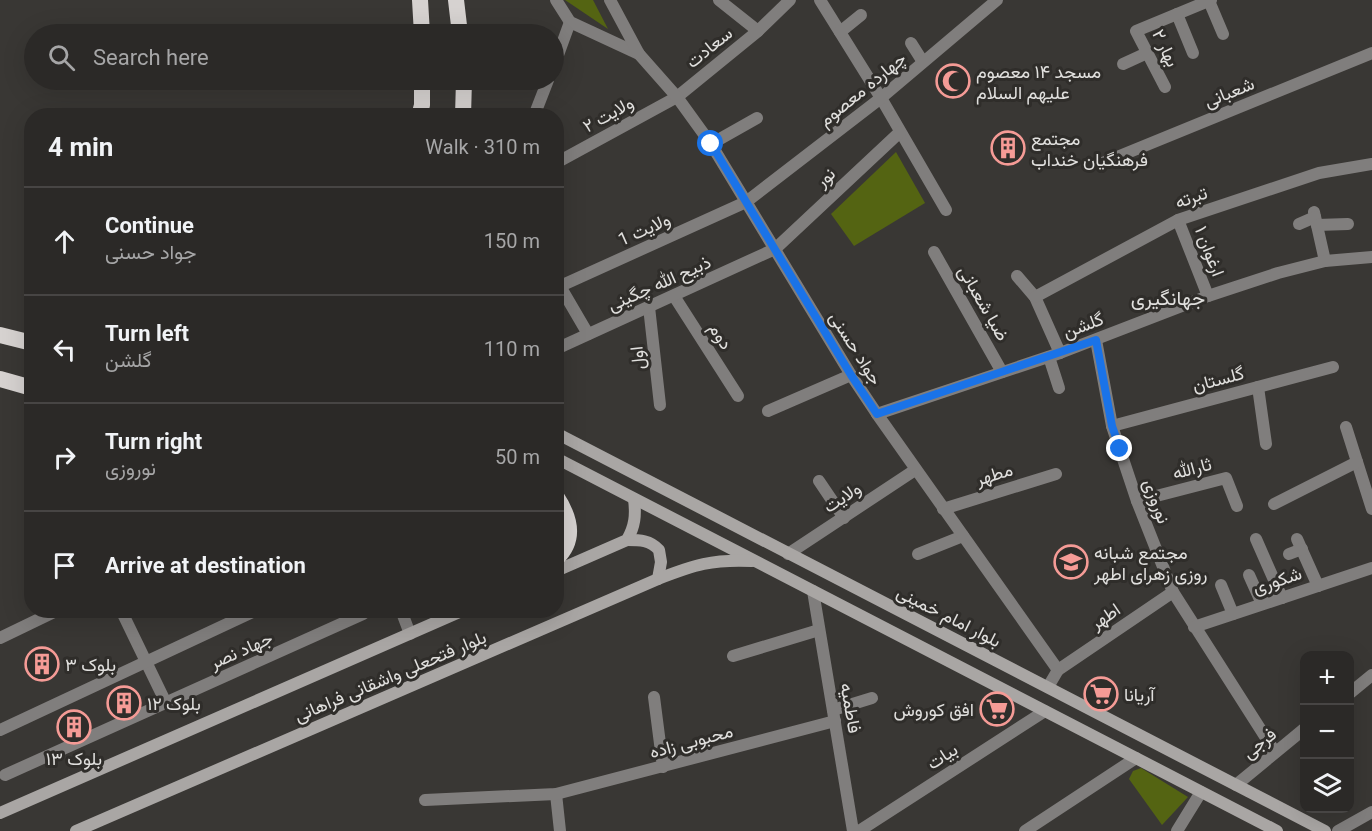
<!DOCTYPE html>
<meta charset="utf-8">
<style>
:root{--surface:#2b2927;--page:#33312f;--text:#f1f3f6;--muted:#a6a6a7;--line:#474544}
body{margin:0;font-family:Roboto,Vazirmatn,sans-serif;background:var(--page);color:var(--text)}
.controls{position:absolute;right:18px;bottom:18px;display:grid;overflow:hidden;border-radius:12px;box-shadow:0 6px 24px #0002}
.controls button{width:54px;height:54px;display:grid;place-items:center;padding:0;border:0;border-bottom:2px solid var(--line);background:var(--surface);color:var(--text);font:30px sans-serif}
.stop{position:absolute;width:18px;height:18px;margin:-14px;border:4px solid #1a73e8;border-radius:50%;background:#fff}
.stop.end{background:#1a73e8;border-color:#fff;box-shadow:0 2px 6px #0008}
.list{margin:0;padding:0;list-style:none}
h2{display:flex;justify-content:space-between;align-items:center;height:78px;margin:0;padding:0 24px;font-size:26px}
h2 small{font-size:20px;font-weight:400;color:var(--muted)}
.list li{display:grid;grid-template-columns:39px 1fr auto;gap:18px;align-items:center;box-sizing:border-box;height:108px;padding:0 24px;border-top:2px solid var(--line)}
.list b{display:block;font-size:22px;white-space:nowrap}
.list p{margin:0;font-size:20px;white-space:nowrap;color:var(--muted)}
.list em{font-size:20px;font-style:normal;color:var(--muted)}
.icon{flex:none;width:33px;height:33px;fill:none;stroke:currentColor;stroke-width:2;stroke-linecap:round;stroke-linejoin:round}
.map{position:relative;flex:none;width:1372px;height:831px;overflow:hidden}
.search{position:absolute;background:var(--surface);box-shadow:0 6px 24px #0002;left:24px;top:24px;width:540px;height:66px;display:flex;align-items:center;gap:15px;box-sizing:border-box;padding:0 21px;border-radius:33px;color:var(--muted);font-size:22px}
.panel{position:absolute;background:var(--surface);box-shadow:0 6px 24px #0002;left:24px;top:108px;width:540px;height:510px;border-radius:24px}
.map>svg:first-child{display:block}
.green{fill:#546412}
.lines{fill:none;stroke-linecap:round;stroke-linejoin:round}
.minor{stroke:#807e7d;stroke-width:12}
.tertiary{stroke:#807e7d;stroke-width:12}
.secondary{stroke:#a9a6a4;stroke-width:12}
.trunk{stroke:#d6d2d0;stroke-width:16}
.route{stroke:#1a73e8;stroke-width:8}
.labels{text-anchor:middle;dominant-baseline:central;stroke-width:6;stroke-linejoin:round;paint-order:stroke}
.street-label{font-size:18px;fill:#e1e0de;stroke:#2f2d2a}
.poi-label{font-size:18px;fill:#e1e0de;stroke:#2f2d2a;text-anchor:start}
.neighbourhood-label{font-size:20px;fill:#e1e0de;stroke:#2f2d2a}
</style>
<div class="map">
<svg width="1372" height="831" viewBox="0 0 1372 831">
<rect width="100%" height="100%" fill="#393734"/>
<g class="green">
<polygon points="565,0 593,0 608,29"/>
<polygon points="896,152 925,203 854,246 831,214"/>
<polygon points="1141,768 1188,797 1162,825 1129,779 1133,771"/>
</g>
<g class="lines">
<g class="minor">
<polyline points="556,0 570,22 639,54"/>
<polyline points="719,0 758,31"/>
<polyline points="820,0 881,98 946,210"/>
<polyline points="1209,1 1223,34"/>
<polyline points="1177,14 1193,53"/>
<polyline points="840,32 861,15"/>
<polyline points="911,43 923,62"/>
<polyline points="1123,64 1147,53"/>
<polyline points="554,66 570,22"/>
<polyline points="1165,87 1136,31 1211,0"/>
<polyline points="534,116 548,80"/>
<polyline points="711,144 757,118"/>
<polyline points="556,163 677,97 758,31 790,0"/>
<polyline points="1100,164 1372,53"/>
<polyline points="1314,212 1325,261"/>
<polyline points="1178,220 1208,296"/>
<polyline points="1299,224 1315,217"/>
<polyline points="1317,225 1348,224"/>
<polyline points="934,252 1002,372"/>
<polyline points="1017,276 1035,297 1060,353"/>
<polyline points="557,281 588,334"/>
<polyline points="556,288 746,202 881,98 997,0"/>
<polyline points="674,296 738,396"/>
<polyline points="1035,297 1178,220 1319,173 1372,164"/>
<polyline points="649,307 660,405"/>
<polyline points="1096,340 1112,426 1137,501 1173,592 1275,752"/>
<polyline points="556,349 775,249 900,132"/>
<polyline points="1049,357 1059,388"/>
<polyline points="1258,387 1266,444"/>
<polyline points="768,411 851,375"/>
<polyline points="877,414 1060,353 1208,296 1278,273 1325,261 1372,257"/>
<polyline points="1112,426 1333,367"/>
<polyline points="1346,427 1372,509"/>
<polyline points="819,481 844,518"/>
<polyline points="1137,501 1226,478 1237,506"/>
<polyline points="1274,504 1357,462"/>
<polyline points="943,509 1056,474"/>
<polyline points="1256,539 1282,598"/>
<polyline points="1297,539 1318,586"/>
<polyline points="788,554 915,470"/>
<polyline points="918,554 963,536"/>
<polyline points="1289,554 1302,549"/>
<polyline points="1249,575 1262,604"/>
<polyline points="1221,585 1233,614"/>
<polyline points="121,610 166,703"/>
<polyline points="401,610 410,634"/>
<polyline points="1194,627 1372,568"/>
<polyline points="0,638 58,610"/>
<polyline points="733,656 819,630"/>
<polyline points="1058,670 1173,592"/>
<polyline points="1350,693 1372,675"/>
<polyline points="654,697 663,767"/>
<polyline points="833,710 872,698"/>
<polyline points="0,730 257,610"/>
<polyline points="5,775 363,614"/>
<polyline points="1236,785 1304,729"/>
<polyline points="556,794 560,831"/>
<polyline points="425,800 556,794 835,721"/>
<polyline points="859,831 1045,711"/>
<polyline points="1025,831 1136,758"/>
<polyline points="1177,831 1201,792"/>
<polyline points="1338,831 1372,812"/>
</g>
<g class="tertiary">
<polyline points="610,0 639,54 677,97 711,144 851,375 877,414 1058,670 1048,687"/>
<polyline points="813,591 853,831"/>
</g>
<g class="secondary">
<polyline points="556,433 1325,831"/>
<polyline points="556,458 1277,831"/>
<path d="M627 540C640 540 650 540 659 550L661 562 658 579"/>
<path d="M556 571 627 540C635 526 636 515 634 499"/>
<polyline points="0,813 464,610"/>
<path d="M76 831 658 579C694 565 712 559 752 561"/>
</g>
<g class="trunk">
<polyline points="420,0 422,34"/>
<polyline points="456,0 460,34"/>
<polyline points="419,116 422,105 422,80"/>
<polyline points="463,116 464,80"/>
<polyline points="0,335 32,343"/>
<polyline points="0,379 32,388"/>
<path d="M556 496C570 517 577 539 556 559"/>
</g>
</g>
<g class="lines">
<polyline class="route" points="711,144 851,375 877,414 1096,340 1112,426 1120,449"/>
</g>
<defs>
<symbol id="mosque-ring" viewBox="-11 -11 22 22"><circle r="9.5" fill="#2f2d2a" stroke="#f59b96" stroke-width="1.5"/><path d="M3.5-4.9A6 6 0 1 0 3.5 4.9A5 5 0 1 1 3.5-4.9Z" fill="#f59b96"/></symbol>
<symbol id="building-ring" viewBox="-11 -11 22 22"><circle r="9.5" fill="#2f2d2a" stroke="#f59b96" stroke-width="1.5"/><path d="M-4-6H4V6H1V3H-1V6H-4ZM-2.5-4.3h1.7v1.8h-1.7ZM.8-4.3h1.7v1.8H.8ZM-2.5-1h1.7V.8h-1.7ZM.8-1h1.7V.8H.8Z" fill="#f59b96"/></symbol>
<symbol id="school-ring" viewBox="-11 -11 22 22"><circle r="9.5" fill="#2f2d2a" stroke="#f59b96" stroke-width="1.5"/><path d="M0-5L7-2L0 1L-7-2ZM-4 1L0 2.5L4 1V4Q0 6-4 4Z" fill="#f59b96"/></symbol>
<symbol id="supermarket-ring" viewBox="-11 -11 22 22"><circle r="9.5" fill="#2f2d2a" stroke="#f59b96" stroke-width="1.5"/><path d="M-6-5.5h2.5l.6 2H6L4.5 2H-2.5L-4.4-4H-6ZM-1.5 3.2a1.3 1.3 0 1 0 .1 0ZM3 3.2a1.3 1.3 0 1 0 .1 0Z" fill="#f59b96"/></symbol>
</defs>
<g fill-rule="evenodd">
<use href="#mosque-ring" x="934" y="62" width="38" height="38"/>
<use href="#building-ring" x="989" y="129" width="38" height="38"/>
<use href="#school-ring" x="1052" y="543" width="38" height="38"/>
<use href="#building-ring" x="23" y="645" width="38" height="38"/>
<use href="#supermarket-ring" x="1082" y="675" width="38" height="38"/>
<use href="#building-ring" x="105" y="684" width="38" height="38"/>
<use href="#supermarket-ring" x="978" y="690" width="38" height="38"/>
<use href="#building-ring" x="55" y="708" width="38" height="38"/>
</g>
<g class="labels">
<g class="street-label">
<text transform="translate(709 47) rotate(-39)">سعادت</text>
<text transform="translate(1166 48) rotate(65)">بهار ۲</text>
<text transform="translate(862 89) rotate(-39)">چهارده معصوم</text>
<text transform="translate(1229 92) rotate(-22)">شعبانی</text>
<text transform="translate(608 114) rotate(-29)">ولایت ۲</text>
<text transform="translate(825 177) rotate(-43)">نور</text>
<text transform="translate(1191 197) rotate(-20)">تبرته</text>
<text transform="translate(644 229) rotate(-24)">ولایت 1</text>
<text transform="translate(1210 251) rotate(69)">ارغوان ۱</text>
<text transform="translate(659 283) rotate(-24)">ذبیح الله چگینی</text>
<text transform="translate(984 303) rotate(60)">ضیا شعبانی</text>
<text transform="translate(1083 325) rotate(-21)">گلشن</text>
<text transform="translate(721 336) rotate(58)">دوم</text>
<text transform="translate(856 348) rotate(58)">جواد حسنی</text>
<text transform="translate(637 358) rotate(-96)">اول</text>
<text transform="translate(1218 379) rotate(-15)">گلستان</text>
<text transform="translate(1192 468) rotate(-15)">ثارالله</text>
<text transform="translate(994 474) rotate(-17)">مطهر</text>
<text transform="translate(842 497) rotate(-33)">ولایت</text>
<text transform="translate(1157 501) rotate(70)">نوروزی</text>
<text transform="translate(1277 580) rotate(-18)">شکوری</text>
<text transform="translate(949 616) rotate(27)">بلوار امام خمینی</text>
<text transform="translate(1105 616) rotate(-34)">اطهر</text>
<text transform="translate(241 650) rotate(-24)">جهاد نصر</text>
<text transform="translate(390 676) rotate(-23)">بلوار فتحعلی واشقانی فراهانی</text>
<text transform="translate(851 708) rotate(80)">فاطمیه</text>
<text transform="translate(691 741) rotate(-15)">محبوبی زاده</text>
<text transform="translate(1259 743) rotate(-39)">فرجی</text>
<text transform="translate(942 756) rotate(-33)">بیات</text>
</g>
<g class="poi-label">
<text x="976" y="71">مسجد ۱۴ معصوم<tspan x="976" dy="21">علیهم السلام</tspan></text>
<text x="1031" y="138">مجتمع<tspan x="1031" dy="21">فرهنگیان خنداب</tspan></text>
<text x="1094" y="552">مجتمع شبانه<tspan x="1094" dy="21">روزی زهرای اطهر</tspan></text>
<text x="65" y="664">بلوک ۳</text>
<text x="1124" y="694">آريانا</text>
<text x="147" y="703">بلوک ۱۲</text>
<text x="974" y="709" text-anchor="end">افق کوروش</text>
<text x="74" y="758" text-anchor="middle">بلوک ۱۳</text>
</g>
<g class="neighbourhood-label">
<text x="1168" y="298">جهانگیری</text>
</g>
</g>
</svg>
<div class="controls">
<button>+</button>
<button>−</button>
<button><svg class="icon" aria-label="layers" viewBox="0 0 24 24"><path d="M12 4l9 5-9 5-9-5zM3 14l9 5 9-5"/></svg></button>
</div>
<div class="stop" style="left:711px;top:144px"></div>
<div class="stop end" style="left:1120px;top:449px"></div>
<div class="search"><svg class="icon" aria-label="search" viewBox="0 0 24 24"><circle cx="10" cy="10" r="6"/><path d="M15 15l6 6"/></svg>Search here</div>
<section class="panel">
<h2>4 min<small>Walk · 310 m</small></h2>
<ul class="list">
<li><svg class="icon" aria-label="ahead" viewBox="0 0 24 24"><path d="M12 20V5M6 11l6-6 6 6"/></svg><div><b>Continue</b><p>جواد حسنی</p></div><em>150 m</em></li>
<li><svg class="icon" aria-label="left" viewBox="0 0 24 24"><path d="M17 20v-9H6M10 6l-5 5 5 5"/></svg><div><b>Turn left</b><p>گلشن</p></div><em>110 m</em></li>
<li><svg class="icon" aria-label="right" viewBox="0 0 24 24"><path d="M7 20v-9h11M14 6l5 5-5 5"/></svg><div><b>Turn right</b><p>نوروزی</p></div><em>50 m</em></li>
<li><svg class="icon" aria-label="arrive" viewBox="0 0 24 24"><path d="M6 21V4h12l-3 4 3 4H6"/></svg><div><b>Arrive at destination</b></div></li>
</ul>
</section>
</div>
